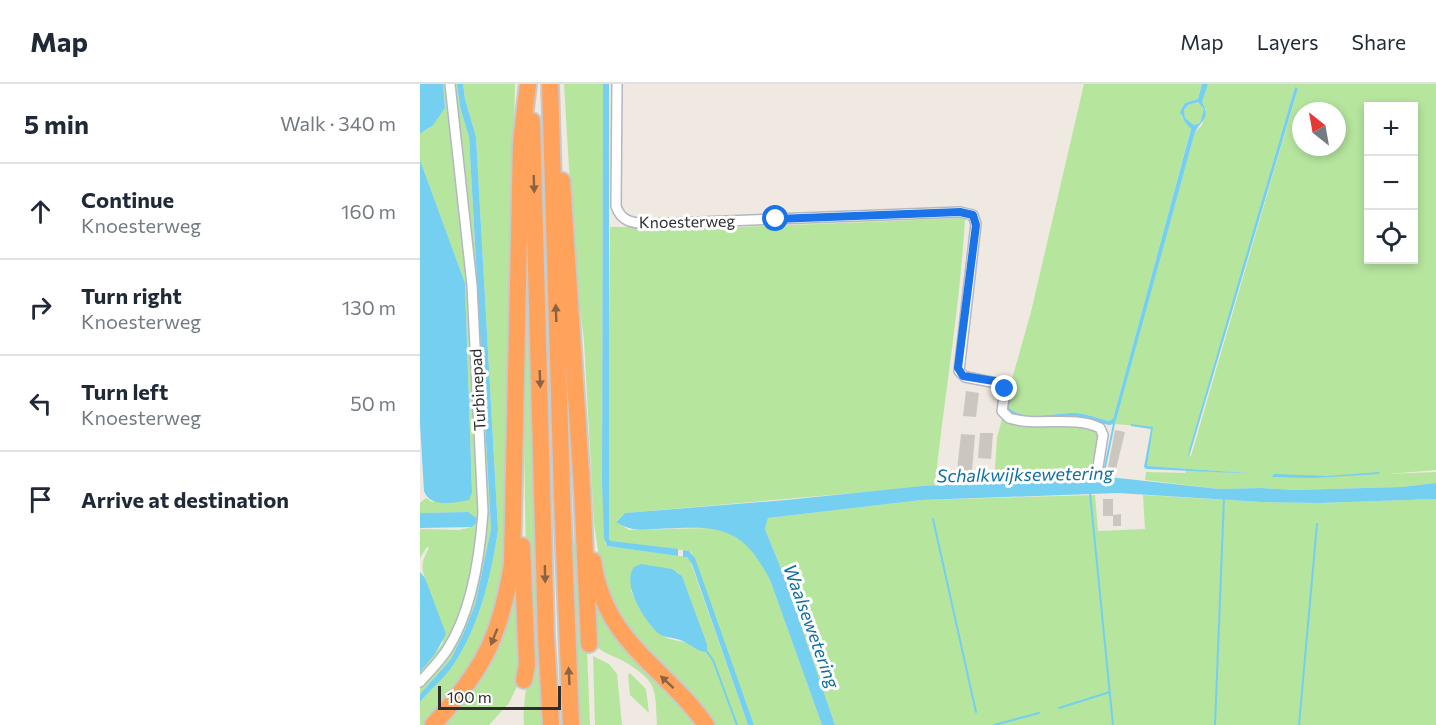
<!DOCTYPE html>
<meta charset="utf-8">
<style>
:root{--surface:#fff;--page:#f2f2f3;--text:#1f2937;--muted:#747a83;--line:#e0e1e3}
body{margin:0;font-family:Commissioner,sans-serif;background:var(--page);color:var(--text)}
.controls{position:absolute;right:18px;top:18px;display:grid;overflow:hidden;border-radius:0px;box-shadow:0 3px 9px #0003}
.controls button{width:54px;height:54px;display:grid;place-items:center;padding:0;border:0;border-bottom:2px solid var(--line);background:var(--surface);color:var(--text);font:30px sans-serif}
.compass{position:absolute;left:872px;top:18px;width:54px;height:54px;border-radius:50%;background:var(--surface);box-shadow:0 3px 9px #0003;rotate:329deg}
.scale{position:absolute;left:18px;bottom:15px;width:123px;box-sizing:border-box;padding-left:6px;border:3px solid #2e2e2e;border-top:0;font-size:16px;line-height:21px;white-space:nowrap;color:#2e2e2e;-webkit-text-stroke:4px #fff;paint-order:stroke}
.stop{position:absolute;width:18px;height:18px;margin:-14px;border:4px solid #1a73e8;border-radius:50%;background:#fff}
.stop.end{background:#1a73e8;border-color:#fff;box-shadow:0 2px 6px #0008}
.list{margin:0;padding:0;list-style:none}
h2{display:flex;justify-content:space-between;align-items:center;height:78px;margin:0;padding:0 24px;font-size:26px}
h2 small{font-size:20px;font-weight:400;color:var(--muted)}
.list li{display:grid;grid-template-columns:39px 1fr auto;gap:18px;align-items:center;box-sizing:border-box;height:96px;padding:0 24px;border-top:2px solid var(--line)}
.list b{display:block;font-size:22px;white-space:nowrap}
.list p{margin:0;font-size:20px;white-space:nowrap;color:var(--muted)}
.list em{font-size:20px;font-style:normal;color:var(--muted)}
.icon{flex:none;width:33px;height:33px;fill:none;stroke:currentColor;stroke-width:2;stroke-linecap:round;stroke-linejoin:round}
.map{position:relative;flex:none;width:1016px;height:641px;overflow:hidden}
header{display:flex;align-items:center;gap:36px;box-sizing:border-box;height:84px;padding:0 30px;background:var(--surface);border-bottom:2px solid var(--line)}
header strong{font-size:28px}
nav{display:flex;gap:33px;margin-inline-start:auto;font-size:21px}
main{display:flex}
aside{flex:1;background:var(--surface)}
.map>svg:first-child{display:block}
.green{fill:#b6e59e;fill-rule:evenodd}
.water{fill:#75cff0;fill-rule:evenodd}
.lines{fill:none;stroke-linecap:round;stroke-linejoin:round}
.stream{stroke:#75cff0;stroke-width:2}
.building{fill:#cbc7bf}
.street-casing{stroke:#b4b7c1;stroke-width:12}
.highway-casing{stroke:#c9c9c9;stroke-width:20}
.street{stroke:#fff;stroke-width:9}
.highway{stroke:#ffa35c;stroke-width:16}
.oneway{fill:#8c6343}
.route{stroke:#1a73e8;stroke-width:8}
.labels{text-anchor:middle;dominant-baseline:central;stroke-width:6;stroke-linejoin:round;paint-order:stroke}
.street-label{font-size:16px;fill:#2e2e2e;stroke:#fff}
.water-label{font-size:18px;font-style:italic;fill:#0d6fa3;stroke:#fff}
</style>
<header>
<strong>Map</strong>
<nav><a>Map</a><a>Layers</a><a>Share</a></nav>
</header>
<main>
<aside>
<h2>5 min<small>Walk · 340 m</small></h2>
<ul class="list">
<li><svg class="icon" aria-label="ahead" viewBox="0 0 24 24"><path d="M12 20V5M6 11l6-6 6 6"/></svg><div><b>Continue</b><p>Knoesterweg</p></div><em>160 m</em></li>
<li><svg class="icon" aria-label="right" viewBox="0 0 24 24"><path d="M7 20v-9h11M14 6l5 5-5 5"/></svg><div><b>Turn right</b><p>Knoesterweg</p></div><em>130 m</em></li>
<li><svg class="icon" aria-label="left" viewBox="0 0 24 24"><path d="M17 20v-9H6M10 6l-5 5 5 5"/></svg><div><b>Turn left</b><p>Knoesterweg</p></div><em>50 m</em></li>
<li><svg class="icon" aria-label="arrive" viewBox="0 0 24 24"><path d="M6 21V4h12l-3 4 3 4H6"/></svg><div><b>Arrive at destination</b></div></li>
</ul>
</aside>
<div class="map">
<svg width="1016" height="641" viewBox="0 0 1016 641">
<rect width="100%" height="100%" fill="#efe9e1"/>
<g class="green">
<path d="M23 0H37L40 23 49 53 71 445 55 521 44 548 31 575 0 610V588L23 559 5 494C0 483 3 475 9 464L7 463 0 474V445L39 446 52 443 48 428 0 429V419L6 414 12 418 52 408 45 199 0 76V50L8 45 25 24Z"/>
<path d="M43 0H95L84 486 67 557 33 608 3 641H0V618C9 607 20 598 29 587 58 548 71 494 78 446L56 53 45 15Z"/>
<path d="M144 0H183L182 399 185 459 187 462 267 473 270 476 328 641H295L281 622 231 573 202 536 189 511 180 481 174 439 164 257 155 184ZM228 481 257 488 262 492 287 560C276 560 249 557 241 551 228 541 218 521 211 507Z"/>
<path d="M664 0H782L778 15 765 19 761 32 771 44 693 335 688 337C678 334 667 330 656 329 635 328 608 338 590 325L589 322 595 297 592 295 611 228Z"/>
<path d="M787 0H1016V386L968 390 1016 388V399L981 403 876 406 841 404 799 405 725 396 726 388 765 389 766 386 841 390 727 382 732 343 694 340 775 48 782 41 786 26 782 18ZM875 3 878 4 771 372H768ZM948 22H994V176H948ZM881 27H917V63H881Z"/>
<polygon points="778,18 784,25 780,39 774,41 765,34 764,26 768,21"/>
<path d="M104 90 123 641H104C102 615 110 594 109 569 103 409 103 250 104 90Z"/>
<polygon points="141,121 164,490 170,641 159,641 158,619 152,476 156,440 152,346 148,343"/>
<path d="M545 134C540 224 524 313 515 402L205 429 196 437 209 446 291 444 308 448 319 454 335 469 342 480 350 496 402 641H334L272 469 269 467 190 457 189 455 188 351 190 143H210L222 147Z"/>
<polygon points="583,331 675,342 680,352 673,392 689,393 691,395 574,400 577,354"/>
<polygon points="675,411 678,447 725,445 723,411 841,418 899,419 1016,415 1016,641 415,641 364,492 345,445 348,434 502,416"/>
<polygon points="94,435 102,592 89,619 69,641 16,641 62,584"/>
<path d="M171 487 178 509 283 641H237C235 605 238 598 205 578 195 572 184 570 176 562Z"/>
<polygon points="173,572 189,580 197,590 202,641 175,641"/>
<polygon points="210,589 226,605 229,629 210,611 208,591"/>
</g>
<g class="water">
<polygon points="0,0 23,0 25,24 13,41 0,50"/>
<path d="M37 0H43L45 15 56 53 78 446C71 494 58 548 29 587 20 598 9 607 0 618V610L31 575 44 548 55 521 71 445 49 53 40 23Z"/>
<polygon points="183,0 189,0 189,455 191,457 258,465 258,472 187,462 184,454 182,399"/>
<path d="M782 0H788L782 18C791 34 782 35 775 48L696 336 694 340 689 341 660 334 637 335 594 332 586 327 591 300 589 297 544 288 547 287 595 297 589 322 590 325C608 338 635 328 656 329 667 330 678 334 688 337L693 335 771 45 765 38 760 28 765 19 778 15ZM778 18 784 25 780 39 774 41 765 34 764 26 768 21Z"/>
<polygon points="875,3 878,4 769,373 768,372 770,363"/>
<path d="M0 76 45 199 52 408 49 416C33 419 10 424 4 407L0 340Z"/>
<polygon points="711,340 733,343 727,382 842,390 726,385 724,383 731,345 711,342"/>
<polygon points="960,388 959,390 893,394 852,393 854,390 907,392"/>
<path d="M698 394 799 405 841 404 876 406 981 403 1016 399V415L899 419 841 418 698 409 502 416 348 434 345 445 364 492 415 641H402L350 496C320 437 294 443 235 445 217 446 211 447 196 438L205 429 366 416 503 402Z"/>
<polygon points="48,428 59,436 52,443 0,444 0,429"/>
<polygon points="263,466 269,467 275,474 334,641 328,641 272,480 267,473 263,473"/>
<path d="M221 480 252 485 262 492 287 560V568C276 568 268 557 257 555 251 553 245 554 239 550 225 538 201 500 214 483Z"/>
<polygon points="0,488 5,494 26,550 15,570 0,588"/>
</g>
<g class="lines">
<g class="stream">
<polyline points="685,383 694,340"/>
<polyline points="670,409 693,641"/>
<polyline points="513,435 556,628"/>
<polyline points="287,568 293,576 317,641"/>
<polyline points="639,624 690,608"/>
<polyline points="574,641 619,629"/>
<polyline points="795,641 804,414"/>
<polyline points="879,641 897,440"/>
</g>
</g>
<g class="building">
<polygon points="546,307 559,309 556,333 543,332"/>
<polygon points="695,346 705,348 696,385 688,383"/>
<polygon points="560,349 573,349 571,375 558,374"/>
<polygon points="541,350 555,351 552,387 537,386"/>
<polygon points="683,415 693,415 693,431 701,430 701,442 693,442 693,432 683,432"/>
</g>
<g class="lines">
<defs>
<g id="street">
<path d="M197 0 196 122C201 138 213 139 228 140L540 128 553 131 556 140 539 287 545 293 582 300 585 307 582 327 589 334C617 343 654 331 680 344L683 351 677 389"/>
<path d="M0 598C9 588 19 578 27 566 51 529 60 471 63 428L52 201 30 0"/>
</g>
<g id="highway">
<polyline points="130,0 142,413 151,641"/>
<polyline points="112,37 126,553 131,641"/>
<polyline points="142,97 162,405 169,560"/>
<polyline points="102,462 107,581 104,596"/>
<path d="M173 477C185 560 244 581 286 641"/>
<path d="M13 641C63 586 80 554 92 480L101 59 108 0"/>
</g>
</defs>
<use href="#street" class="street-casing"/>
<use href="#highway" class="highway-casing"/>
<use href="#street" class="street"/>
<use href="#highway" class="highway"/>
</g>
<defs><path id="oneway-solid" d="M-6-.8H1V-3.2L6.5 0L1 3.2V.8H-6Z" transform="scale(1.5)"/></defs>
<g class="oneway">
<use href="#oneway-solid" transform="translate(114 100) rotate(88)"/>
<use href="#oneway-solid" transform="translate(136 229) rotate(-92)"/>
<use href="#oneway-solid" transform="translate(120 295) rotate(88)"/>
<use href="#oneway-solid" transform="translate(125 490) rotate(89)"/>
<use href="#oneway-solid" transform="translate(74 553) rotate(112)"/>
<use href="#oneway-solid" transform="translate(149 592) rotate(-93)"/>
<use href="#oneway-solid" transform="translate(247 598) rotate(-137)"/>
</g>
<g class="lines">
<polyline class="route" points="356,135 540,128 553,131 556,141 538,284 543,292 580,298 585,305"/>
</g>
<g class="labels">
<g class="street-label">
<text transform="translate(267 137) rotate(-1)">Knoesterweg</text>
<text transform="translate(57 306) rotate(-93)">Turbinepad</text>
</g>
<g class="water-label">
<text transform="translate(605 390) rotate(-1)">Schalkwijksewetering</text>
<text transform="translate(392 542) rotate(70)">Waalsewetering</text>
</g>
</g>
</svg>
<div class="controls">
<button>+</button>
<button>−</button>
<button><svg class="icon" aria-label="locate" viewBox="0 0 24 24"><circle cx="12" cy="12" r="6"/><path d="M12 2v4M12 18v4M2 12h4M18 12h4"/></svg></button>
</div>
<svg class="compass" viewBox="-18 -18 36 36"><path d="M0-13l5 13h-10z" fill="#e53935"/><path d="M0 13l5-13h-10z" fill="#747a83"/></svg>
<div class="scale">100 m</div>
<div class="stop" style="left:356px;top:135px"></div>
<div class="stop end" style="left:585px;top:305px"></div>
</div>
</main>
